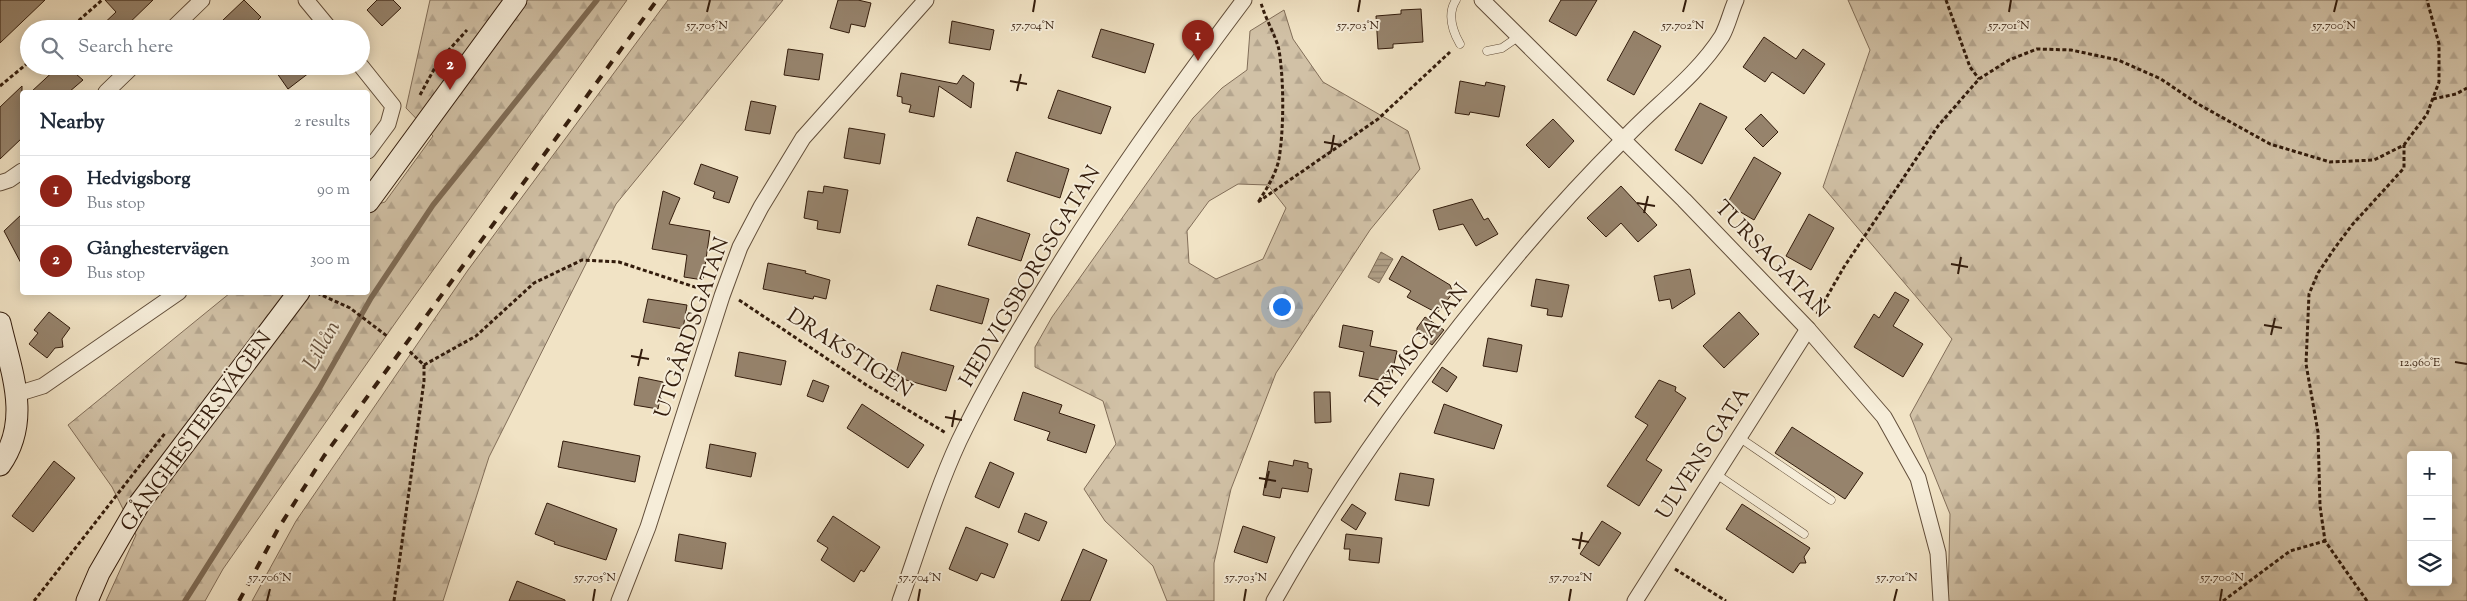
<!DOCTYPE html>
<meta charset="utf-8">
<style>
:root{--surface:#fff;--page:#f2f2f3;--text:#1f2937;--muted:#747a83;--line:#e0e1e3;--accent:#8f2418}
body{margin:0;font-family:"Sorts Mill Goudy",serif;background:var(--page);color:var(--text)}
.controls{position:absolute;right:15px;bottom:15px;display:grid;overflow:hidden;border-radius:5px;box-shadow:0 2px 12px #0003}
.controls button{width:45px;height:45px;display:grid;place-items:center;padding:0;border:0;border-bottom:1px solid var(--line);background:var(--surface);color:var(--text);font:25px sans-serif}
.you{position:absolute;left:1281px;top:306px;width:18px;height:18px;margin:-12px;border:4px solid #fff;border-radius:50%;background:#1a73e8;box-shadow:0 0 0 8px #1a73e833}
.badge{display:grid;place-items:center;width:32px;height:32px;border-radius:50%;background:var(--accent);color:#fff;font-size:16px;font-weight:700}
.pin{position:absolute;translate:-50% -41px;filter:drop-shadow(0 1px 2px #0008)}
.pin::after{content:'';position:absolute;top:26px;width:18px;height:15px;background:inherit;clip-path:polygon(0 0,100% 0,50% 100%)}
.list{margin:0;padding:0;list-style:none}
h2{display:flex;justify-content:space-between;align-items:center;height:65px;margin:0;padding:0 20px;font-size:21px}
h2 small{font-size:16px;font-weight:400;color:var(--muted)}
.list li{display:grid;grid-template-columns:32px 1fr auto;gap:15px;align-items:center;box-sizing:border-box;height:70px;padding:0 20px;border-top:1px solid var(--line)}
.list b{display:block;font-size:19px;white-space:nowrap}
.list p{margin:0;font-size:16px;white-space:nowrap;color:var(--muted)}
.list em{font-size:16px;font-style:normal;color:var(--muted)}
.icon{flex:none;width:28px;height:28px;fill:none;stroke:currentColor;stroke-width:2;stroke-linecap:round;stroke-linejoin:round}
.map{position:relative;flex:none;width:2467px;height:601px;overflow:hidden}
.search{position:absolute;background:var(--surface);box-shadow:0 2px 12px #0003;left:20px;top:20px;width:350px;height:55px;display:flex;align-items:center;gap:12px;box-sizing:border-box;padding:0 18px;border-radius:28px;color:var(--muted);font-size:19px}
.panel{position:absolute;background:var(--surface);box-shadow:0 2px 12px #0003;left:20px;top:90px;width:350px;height:205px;border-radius:5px}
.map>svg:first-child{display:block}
.forest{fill:url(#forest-firs);stroke:#826e59;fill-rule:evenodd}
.water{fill:url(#water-rules);stroke:#7e6b55}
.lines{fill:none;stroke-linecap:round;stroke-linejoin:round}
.stream{stroke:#7e6b55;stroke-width:5.5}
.building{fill:#96836c;stroke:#331c0c}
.lane-casing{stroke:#624e3a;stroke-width:9}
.street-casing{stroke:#624e3a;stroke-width:17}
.secondary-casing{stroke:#331c0c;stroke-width:23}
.path{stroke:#331c0c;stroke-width:3;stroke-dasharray:4 2.5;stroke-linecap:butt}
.lane{stroke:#f6edd9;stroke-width:8}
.street{stroke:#f6edd9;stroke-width:15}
.secondary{stroke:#f6edd9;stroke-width:21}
.rail{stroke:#331c0c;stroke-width:4;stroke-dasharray:9 9;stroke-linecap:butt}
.ticks{fill:none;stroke:#331c0c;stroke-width:2}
.labels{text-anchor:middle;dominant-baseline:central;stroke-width:4;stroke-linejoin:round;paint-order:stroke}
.street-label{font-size:21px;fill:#331c0c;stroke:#f6edd9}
.water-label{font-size:22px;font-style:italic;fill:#65503d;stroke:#f6edd9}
.ticks-label{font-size:12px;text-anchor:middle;fill:#331c0c;stroke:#f6edd9;stroke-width:4;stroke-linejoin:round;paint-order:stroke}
</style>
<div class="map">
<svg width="2467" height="601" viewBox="0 0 2467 601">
<defs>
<pattern id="forest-firs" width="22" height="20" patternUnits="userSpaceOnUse" patternTransform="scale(1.25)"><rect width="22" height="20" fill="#d1c1a6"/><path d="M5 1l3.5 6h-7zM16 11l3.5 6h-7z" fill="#b4a58e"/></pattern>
<pattern id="water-rules" width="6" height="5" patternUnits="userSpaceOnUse" patternTransform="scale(1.25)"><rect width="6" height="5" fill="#b09f86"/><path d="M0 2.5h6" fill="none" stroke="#90816c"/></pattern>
</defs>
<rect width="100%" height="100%" fill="#f1e3c5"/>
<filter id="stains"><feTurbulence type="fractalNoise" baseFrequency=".004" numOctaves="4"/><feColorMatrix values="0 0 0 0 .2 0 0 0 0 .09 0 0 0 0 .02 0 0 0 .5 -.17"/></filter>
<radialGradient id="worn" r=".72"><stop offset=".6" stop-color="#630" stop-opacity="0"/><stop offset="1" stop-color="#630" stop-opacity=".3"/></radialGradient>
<g class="forest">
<polygon points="430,0 627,0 398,319 223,569 205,601 106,601 136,535 112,487 68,425 230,293 368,292 368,207 385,202 433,136 406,108"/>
<polygon points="668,0 783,0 616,204 489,457 443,601 252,601 296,521 468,270"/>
<path d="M1848 0H2467V601H1948L1950 514 1910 415 1952 339 1823 187 1870 50ZM2411 455H2448V582H2411Z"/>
<path d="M1284 10 1293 39 1323 82 1408 131 1420 169 1370 230 1276 373 1231 489 1214 563V601H1167L1153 566 1105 521 1084 489 1116 444 1103 401 1035 367V347L1052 317 1193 118 1222 88 1247 70 1250 31ZM1238 184 1268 185 1286 208 1263 259 1216 279 1189 263 1187 231 1209 201Z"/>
</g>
<polygon class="water" points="1381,252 1393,259 1379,283 1368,277"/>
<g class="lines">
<polyline class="stream" points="185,601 319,389 371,298 433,205 597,0"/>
</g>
<g class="building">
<polygon points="0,0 45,0 0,43"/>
<polygon points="105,0 153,0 123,29 98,29 116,12"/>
<polygon points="244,0 261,17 249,29 232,29 223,20"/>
<polygon points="377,0 393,0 401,8 382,26 367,10"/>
<polygon points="838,0 858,0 871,3 865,27 851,24 849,33 830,28"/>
<polygon points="1561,0 1597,0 1576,36 1549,21"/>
<polygon points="1421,9 1423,42 1393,44 1393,48 1378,49 1376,16 1401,14 1401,10"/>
<polygon points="952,21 994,30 990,50 949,43"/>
<polygon points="1101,29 1154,44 1145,73 1092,57"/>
<polygon points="1634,31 1661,46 1634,95 1607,80"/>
<polygon points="1764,37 1796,59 1803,49 1825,64 1804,94 1772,72 1765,82 1743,67"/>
<polygon points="788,49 823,54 819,80 784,75"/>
<polygon points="59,66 84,66 76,74 83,80 69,92 31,92"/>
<polygon points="272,66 318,66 288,89"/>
<polygon points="901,73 957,84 963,75 974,83 971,108 939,86 934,117 909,112 911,105 902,103 902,97 897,96"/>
<polygon points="1460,81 1485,86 1486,82 1505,86 1499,117 1470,112 1469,115 1455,113"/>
<polygon points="22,86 22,138 0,159 0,107"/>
<polygon points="1058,90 1111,107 1101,134 1048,118"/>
<polygon points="751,101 776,106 770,134 745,130"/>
<polygon points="1700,103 1727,117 1702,164 1675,150"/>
<polygon points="1761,114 1778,132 1763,147 1745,129"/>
<polygon points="1553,119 1574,141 1549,168 1526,145"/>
<polygon points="849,128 885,134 880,164 844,158"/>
<polygon points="1016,152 1069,169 1060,198 1007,181"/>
<polygon points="1754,157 1781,173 1754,220 1727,204"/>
<polygon points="701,164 738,177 729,203 713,198 715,192 694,184"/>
<polygon points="824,186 848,190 840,233 817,229 818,221 804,218 808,191 823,193"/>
<polygon points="1621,186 1657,225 1638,242 1621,223 1606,237 1587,218"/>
<polygon points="663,191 680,198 669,224 710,231 703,280 684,277 687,255 652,249"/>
<polygon points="1472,199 1484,220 1488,218 1498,234 1476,246 1463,224 1439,230 1433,210"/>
<polygon points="22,214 22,265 4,231"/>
<polygon points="1809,214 1834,228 1811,270 1786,256"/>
<polygon points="977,217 1030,234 1021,261 968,245"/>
<polygon points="1402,256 1450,285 1453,293 1437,313 1407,297 1411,291 1389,279"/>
<polygon points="768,263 806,271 805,273 830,280 826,299 814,296 813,299 763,289"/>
<polygon points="1690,269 1695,294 1672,309 1670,299 1659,301 1654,276"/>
<polygon points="1536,279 1569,285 1562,317 1547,315 1548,309 1531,306"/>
<polygon points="937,285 989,299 982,324 930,310"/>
<polygon points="1895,292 1909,300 1893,326 1923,344 1903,377 1854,347 1874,314 1879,318"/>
<polygon points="648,299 687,305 683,329 643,322"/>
<polygon points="49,312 70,328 62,339 63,347 55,348 47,358 29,344 38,333 34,330"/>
<polygon points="1739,312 1759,334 1724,368 1703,346"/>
<polygon points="1425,317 1444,330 1432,345 1417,334 1417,328"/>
<polygon points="1343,325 1373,331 1370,346 1397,351 1390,382 1359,376 1364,352 1339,347"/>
<polygon points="1488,338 1522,345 1517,372 1483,366"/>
<polygon points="739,352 786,361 781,385 735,376"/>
<polygon points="902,352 954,366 946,391 895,377"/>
<polygon points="1442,367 1457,377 1447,392 1432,382"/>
<polygon points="639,377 663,382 658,409 634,405"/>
<polygon points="813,380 829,386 823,402 807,396"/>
<polygon points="1659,380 1676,387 1675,391 1686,398 1646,460 1662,470 1639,506 1607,486 1648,425 1635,417"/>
<polygon points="1023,392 1062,405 1059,413 1095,425 1086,453 1047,440 1050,432 1014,420"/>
<polygon points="1314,392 1330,392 1331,422 1315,423"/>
<polygon points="862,404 924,445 908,468 847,428"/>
<polygon points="1444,404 1502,425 1494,449 1434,433"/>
<polygon points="1792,427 1863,473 1845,499 1775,453"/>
<polygon points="563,441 640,456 635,482 558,467"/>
<polygon points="710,444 756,453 751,477 706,468"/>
<polygon points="1294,460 1308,463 1308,468 1312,469 1308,492 1282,488 1280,498 1263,495 1269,461 1293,466"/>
<polygon points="54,461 75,478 33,532 12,516"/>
<polygon points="990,462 1014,473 999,508 975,497"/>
<polygon points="1400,473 1434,479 1429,506 1395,500"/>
<polygon points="547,503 617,529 606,560 554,544 555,542 535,534"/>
<polygon points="1352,504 1366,513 1356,530 1341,520"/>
<polygon points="1742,504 1810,548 1804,557 1806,563 1800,563 1793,573 1726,529"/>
<polygon points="1025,513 1047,522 1039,541 1018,532"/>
<polygon points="833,516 880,547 864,572 861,570 854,582 821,560 828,548 817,541"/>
<polygon points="1602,521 1621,533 1599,566 1580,554"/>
<polygon points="1243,526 1275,537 1267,563 1234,552"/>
<polygon points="966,527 1008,544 994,578 981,573 977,581 949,569"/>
<polygon points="679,534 726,543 722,569 675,561"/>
<polygon points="1346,534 1382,538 1379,563 1349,560 1350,549 1344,549"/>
<polygon points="1083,549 1107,560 1090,601 1061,601"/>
<polygon points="517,581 565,600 565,601 509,601"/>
</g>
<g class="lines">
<defs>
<g id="lane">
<path d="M1456 0C1447 14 1452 30 1460 44"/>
<polyline points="1487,51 1502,48 1518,37"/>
<polyline points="1740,438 1831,500"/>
<polyline points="1716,474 1804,534"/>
</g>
<g id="street">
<polyline points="306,0 330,29"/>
<polyline points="1482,0 1684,200 1808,329 1884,417 1918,478 1938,553 1941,601"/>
<polyline points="172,29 202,0"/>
<polyline points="361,66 393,106 388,124 368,151"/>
<polyline points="106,92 133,66"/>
<polyline points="0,183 9,180 22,171"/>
<polyline points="17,394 43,386 179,292"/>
<polyline points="619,601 648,527 722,296 740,247 761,207 803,138 926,0"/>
<path d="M900 601C919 548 935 493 959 441 983 391 1011 343 1040 296 1102 193 1172 96 1244 0"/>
<path d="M1274 601C1344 476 1429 360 1521 251 1553 213 1587 176 1622 141 1655 105 1695 78 1722 36 1728 25 1731 11 1736 0"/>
<polyline points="1635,601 1808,329"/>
</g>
<g id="secondary">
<polyline points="368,202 516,0"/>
<path d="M0 323C11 371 32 420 0 465"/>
<polyline points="87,601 99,573 139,504 299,292"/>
</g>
</defs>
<use href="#lane" class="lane-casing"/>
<use href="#street" class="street-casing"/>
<use href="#secondary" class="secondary-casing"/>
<g class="path">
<polyline points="1946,0 1970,67 1979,79"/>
<polyline points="69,29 102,0"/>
<polyline points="0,86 29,62"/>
<polyline points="420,95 438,62 467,30"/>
<polyline points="2433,99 2456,94 2467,88"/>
<path d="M1259 201C1267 188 1276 174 1279 159 1284 128 1284 81 1279 50 1276 36 1265 18 1261 3"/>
<polyline points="1258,202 1378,119 1450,52"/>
<polyline points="317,293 350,308 387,336"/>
<polyline points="739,300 868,386 946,433"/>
<polyline points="1817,314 1844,267 1938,126 1979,79 2009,60 2037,49 2071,50 2118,60 2161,79 2198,104 2270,144 2330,162 2374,160 2404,145 2427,114 2439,82 2439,44 2427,0"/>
<polyline points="424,365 476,336 534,283 582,260 619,262 707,291"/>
<polyline points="1675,569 1726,601"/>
<polyline points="34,601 166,432"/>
<polyline points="394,601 424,381 424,365 408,350"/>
<polyline points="2223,601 2290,551 2325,541"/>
<polyline points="2367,601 2325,541 2320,506 2318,432 2306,364 2309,294 2318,273 2334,249 2352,225 2404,168 2404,145"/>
</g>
<use href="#lane" class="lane"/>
<use href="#street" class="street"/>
<use href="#secondary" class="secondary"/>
<polyline class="rail" points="239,601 278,529 324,456 657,0"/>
</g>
<path class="ticks" d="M707 12 710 0M1033 12 1035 0M1358 12 1360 0M1683 12 1686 0M2009 12 2011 0M2334 12 2337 0M1010 81 1027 84M1017 91 1021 74M1324 142 1341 145M1331 152 1334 135M1637 203 1655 206M1644 213 1648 196M1951 264 1968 267M1958 274 1961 257M2264 325 2282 328M2271 335 2275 318M631 356 649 359M2455 362 2467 364M638 366 642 349M945 417 962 420M952 427 955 410M1259 478 1276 481M1265 488 1269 471M1572 539 1589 542M1579 549 1582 532M267 601 270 589M593 601 595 589M918 601 920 589M1244 601 1246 589M1569 601 1571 589M1894 601 1897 589M2220 601 2222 589"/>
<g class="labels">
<g class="street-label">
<text transform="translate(1771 260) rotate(46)">TURSAGATAN</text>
<text transform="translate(1031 277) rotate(-59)">HEDVIGSBORGSGATAN</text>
<text transform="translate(693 328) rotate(-71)">UTGÅRDSGATAN</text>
<text transform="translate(1418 347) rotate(-52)">TRYMSGATAN</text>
<text transform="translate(849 354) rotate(33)">DRAKSTIGEN</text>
<text transform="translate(197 432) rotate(-54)">GÅNGHESTERSVÄGEN</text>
<text transform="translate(1704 454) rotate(-57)">ULVENS GATA</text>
</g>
<g class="water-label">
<text transform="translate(323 346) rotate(-61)">Lillån</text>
</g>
</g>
<g class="ticks-label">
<text x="707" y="29">57.705°N</text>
<text x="1033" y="29">57.704°N</text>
<text x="1358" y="29">57.703°N</text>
<text x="1683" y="29">57.702°N</text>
<text x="2009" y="29">57.701°N</text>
<text x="2334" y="29">57.700°N</text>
<text x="2420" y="366">12.960°E</text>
<text x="270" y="581">57.706°N</text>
<text x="595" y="581">57.705°N</text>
<text x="920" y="581">57.704°N</text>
<text x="1246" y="581">57.703°N</text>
<text x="1571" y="581">57.702°N</text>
<text x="1897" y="581">57.701°N</text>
<text x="2222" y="581">57.700°N</text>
</g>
<rect width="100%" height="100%" filter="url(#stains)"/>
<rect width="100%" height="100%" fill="url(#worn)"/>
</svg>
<div class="controls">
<button>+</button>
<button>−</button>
<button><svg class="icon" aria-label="layers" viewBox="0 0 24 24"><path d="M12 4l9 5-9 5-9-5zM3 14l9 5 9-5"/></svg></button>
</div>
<div class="you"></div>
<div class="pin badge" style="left:1198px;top:61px">1</div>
<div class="pin badge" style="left:450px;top:90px">2</div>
<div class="search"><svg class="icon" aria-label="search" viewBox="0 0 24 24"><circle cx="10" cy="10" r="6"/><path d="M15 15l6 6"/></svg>Search here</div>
<section class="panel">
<h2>Nearby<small>2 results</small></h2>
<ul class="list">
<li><span class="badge">1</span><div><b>Hedvigsborg</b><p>Bus stop</p></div><em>90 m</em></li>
<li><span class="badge">2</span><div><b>Gånghestervägen</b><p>Bus stop</p></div><em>300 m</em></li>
</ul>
</section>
</div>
